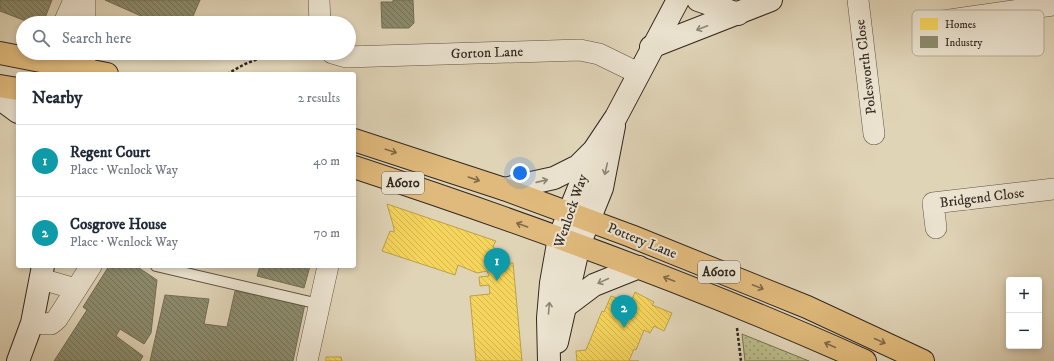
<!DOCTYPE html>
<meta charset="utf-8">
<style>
:root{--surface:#fff;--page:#f2f2f3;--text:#1f2937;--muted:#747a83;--line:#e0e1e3;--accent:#ea580c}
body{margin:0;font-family:"IM FELL DW Pica",serif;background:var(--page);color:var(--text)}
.controls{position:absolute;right:12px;bottom:12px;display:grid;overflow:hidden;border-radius:4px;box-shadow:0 2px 6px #0003}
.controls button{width:36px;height:36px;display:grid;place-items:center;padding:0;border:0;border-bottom:1px solid var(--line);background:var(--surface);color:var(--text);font:20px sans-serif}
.you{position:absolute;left:520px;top:173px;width:14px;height:14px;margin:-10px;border:3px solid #fff;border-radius:50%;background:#1a73e8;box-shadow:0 0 0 6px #1a73e833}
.badge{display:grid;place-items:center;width:26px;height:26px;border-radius:50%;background:var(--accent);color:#fff;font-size:13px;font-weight:700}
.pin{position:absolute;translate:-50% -33px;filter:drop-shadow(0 1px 2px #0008)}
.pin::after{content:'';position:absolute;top:21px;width:14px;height:12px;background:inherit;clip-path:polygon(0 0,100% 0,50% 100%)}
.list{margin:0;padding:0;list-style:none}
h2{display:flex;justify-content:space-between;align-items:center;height:52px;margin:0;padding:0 16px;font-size:17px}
h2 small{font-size:13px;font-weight:400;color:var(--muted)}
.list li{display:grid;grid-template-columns:26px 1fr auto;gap:12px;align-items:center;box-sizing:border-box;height:72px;padding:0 16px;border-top:1px solid var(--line)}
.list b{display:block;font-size:15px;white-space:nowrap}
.list p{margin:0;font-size:13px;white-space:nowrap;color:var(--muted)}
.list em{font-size:13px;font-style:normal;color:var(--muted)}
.icon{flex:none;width:22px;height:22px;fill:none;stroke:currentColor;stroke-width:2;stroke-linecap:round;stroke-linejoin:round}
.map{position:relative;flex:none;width:1054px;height:361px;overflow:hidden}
.search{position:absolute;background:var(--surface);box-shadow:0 2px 6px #0003;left:16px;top:16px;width:340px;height:44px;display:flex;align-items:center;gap:10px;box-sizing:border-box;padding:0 14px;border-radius:22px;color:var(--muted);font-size:15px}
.panel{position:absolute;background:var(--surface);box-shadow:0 2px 6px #0003;left:16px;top:72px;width:340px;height:196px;border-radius:4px}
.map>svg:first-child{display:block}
.green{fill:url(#green-dots);stroke:#767254}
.homes{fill:url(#homes-back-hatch);stroke:#bba14a}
.industry{fill:url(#industry-back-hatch);stroke:#716e57}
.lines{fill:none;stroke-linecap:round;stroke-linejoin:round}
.lane-casing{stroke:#5e5346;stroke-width:12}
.street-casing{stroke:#5e5346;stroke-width:22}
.secondary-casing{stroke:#322820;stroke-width:24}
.highway-casing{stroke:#322820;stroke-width:24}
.path{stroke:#322820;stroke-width:2.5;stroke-dasharray:3 2;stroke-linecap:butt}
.lane{stroke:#ebe3d0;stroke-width:10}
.street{stroke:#ebe3d0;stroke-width:21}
.secondary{stroke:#ebe3d0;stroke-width:22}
.highway{stroke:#e0ba7c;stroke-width:22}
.oneway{stroke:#8e8678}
.oneway2{stroke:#806a49}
.labels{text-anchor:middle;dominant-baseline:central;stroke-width:4;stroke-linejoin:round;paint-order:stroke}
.shield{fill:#ebe3d0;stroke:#6a6055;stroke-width:1}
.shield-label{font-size:13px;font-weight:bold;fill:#322820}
.street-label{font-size:14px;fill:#322820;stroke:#ebe3d0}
.key{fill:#ebe3d0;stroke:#b4ab9b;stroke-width:1}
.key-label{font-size:11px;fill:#322820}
</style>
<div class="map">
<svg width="1054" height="361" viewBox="0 0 1054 361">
<defs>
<pattern id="green-dots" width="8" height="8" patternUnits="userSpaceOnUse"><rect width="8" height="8" fill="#babb89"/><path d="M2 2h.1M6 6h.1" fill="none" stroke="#989870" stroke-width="1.8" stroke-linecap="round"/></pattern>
<pattern id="homes-back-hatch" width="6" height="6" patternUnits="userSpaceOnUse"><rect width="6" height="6" fill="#f6d55c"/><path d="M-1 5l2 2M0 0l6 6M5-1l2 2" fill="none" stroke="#d3b750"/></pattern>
<pattern id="industry-back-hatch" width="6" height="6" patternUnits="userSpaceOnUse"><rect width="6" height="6" fill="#8c8c6e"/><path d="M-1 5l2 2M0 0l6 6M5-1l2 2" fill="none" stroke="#73725a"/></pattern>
</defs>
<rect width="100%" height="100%" fill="#e0d4b7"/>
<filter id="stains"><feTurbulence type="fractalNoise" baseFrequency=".005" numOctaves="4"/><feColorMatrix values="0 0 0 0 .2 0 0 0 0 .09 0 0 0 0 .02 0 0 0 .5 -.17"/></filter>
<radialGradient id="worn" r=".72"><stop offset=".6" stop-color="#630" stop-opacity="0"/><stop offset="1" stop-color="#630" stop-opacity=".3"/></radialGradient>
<polygon class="green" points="742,334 809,361 745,361"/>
<g class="homes">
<polygon points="387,204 496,241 493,246 496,250 498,249 508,263 513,263 522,361 476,361 470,296 490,294 489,285 480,286 479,277 489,276 487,271 477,273 458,265 455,275 382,251 390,231 394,232 394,228"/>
<polygon points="635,292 654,302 652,305 672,313 664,331 654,326 650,333 644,330 636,350 634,349 629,361 639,361 577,361 576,351 586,350 602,311 604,312 611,296 627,302 625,307 628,309"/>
<polygon points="326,357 341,357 342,361 326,361"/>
</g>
<g class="industry">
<polygon points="0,0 52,0 43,23 31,23 0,11"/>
<polygon points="105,0 200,0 190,23 157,23"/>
<polygon points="393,0 413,0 414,23 409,28 382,28 381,2 393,2"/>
<polygon points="109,266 136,266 157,280 151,333 144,344 120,329 116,336 143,356 140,361 54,361 87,310 83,307"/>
<polygon points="260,266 310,266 304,288 257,276"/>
<polygon points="235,291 305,304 293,361 150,361 165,295 209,299 204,324 227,327"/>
</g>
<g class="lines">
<defs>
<polyline id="lane" points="156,266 319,304"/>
<g id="street">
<polyline points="85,0 85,23"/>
<polyline points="319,0 320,23"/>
<polyline points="858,0 874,134"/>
<polyline points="936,22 1054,5"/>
<polyline points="64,23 74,0"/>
<polyline points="332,53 346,57 580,50 599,54 638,73"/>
<polyline points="84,69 85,53"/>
<polyline points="936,228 933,203 1054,189"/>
<polyline points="41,279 76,289"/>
<polyline points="32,323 51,324 57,319 91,266"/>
<polyline points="307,361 328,266"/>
</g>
<g id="secondary">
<polyline points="698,0 738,14"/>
<polyline points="651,47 771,0"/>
<polyline points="0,99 18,112"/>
<polyline points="504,189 554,178 578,166 591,153"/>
<polyline points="566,306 594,285 639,267"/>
<polyline points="557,342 579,245 602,188 614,126"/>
<polyline points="18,361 32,323 43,266"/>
<polyline points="549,361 548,318 551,283 559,238 594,150 616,117 678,0"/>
</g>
<g id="highway">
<polyline points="0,53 107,74"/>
<polyline points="0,86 18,89"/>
<polyline points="354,140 504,189 631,236 807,307 923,361"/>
<path d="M354 167C527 224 699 286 865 361"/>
</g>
</defs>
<use href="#lane" class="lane-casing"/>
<use href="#street" class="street-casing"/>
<use href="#secondary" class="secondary-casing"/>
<use href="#highway" class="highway-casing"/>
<g class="path">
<polyline points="227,74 245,64 273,53"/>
<polyline points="737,328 741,361"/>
</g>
<use href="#lane" class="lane"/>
<use href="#street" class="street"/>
<use href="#secondary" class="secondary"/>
<use href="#highway" class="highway"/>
</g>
<defs><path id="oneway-shaft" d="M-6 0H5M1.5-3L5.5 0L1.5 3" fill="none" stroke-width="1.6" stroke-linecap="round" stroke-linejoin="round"/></defs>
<g class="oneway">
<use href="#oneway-shaft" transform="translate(702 28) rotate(159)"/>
<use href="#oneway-shaft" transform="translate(606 169) rotate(103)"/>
<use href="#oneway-shaft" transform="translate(542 181) rotate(-13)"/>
<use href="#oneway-shaft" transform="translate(603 281) rotate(155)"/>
<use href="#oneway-shaft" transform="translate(549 308) rotate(-85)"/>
</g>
<g class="oneway2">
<use href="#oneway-shaft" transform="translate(391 151) rotate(18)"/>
<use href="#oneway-shaft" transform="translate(474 179) rotate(19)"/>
<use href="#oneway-shaft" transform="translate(522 225) rotate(-160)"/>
<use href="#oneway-shaft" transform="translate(669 279) rotate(-159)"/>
<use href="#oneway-shaft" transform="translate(758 287) rotate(22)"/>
<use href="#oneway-shaft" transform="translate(880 341) rotate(25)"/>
<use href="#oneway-shaft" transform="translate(830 345) rotate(-156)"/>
</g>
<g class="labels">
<g class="shield">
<rect x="382" y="172" width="42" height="22" rx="3"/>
<rect x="698" y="261" width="42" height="22" rx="3"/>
</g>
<g class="shield-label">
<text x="403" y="183">A6010</text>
<text x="719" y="272">A6010</text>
</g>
<g class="street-label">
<text transform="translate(487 53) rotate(-2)">Gorton Lane</text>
<text transform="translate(866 67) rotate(-97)">Polesworth Close</text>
<text transform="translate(982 198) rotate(-7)">Bridgend Close</text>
<text transform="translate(571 211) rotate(-71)">Wenlock Way</text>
<text transform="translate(642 241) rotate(22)">Pottery Lane</text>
</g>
</g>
<rect x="912" y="10" width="132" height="46" rx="6" class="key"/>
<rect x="920" y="18" width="18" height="12" fill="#f6d55c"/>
<rect x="920" y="36" width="18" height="12" fill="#8c8c6e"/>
<g class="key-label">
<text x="945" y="28">Homes</text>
<text x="945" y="46">Industry</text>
</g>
<rect width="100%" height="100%" filter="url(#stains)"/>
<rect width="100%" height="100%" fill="url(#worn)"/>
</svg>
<div class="controls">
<button>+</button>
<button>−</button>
</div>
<div class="you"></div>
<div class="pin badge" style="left:497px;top:281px;background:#0f9aa8">1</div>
<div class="pin badge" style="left:624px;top:328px;background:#0f9aa8">2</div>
<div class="search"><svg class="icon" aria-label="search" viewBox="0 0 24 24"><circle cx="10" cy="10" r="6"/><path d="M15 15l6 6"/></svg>Search here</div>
<section class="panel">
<h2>Nearby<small>2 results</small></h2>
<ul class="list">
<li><span class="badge" style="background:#0f9aa8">1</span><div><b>Regent Court</b><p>Place · Wenlock Way</p></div><em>40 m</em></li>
<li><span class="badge" style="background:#0f9aa8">2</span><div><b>Cosgrove House</b><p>Place · Wenlock Way</p></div><em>70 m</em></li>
</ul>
</section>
</div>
